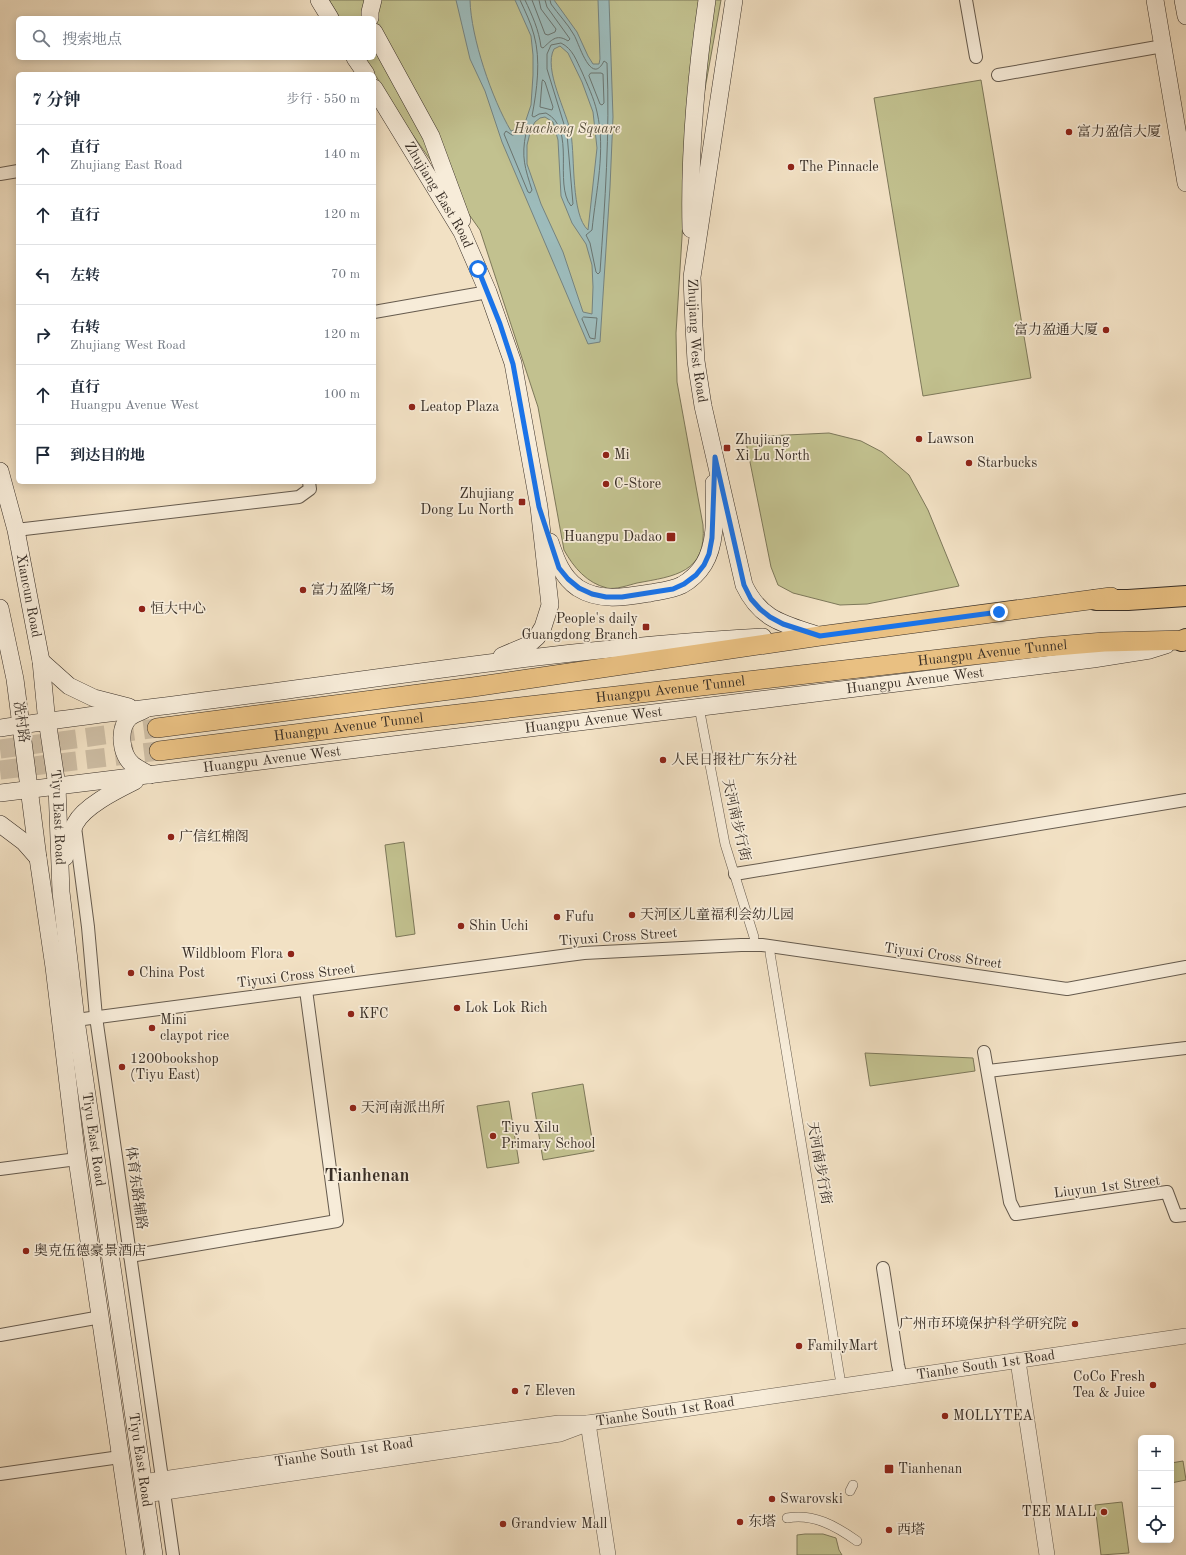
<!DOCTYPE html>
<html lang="zh">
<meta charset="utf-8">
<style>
:root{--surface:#fff;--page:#f6f6f7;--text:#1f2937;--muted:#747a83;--line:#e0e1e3}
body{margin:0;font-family:"Old Standard TT","Noto Serif SC",serif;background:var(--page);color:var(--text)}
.controls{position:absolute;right:12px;bottom:12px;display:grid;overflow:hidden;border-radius:6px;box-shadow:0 2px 10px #0003}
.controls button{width:36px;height:36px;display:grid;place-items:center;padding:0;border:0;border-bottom:1px solid var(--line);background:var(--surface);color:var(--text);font:20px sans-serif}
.stop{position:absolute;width:12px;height:12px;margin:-9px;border:3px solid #1a73e8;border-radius:50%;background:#fff}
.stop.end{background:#1a73e8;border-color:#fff;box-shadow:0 1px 4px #0008}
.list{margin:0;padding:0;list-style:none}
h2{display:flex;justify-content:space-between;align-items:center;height:52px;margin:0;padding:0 16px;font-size:17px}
h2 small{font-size:13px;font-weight:400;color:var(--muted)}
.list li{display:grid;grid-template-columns:26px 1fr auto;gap:12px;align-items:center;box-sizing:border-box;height:60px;padding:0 16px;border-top:1px solid var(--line)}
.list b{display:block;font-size:15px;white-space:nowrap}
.list p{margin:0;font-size:13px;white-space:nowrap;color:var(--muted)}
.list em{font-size:13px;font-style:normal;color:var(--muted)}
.icon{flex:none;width:22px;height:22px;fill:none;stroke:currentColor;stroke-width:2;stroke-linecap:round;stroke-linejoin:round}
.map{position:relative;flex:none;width:1186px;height:1555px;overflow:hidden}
.search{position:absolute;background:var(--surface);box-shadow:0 2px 10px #0003;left:16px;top:16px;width:360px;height:44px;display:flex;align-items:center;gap:10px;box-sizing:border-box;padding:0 14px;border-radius:6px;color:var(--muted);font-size:15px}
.panel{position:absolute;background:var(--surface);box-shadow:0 2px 10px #0003;left:16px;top:72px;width:360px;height:412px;border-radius:6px}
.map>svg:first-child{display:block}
.green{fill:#c2c18f;stroke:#7d785a}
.water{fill:#9dbcbc;stroke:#758380;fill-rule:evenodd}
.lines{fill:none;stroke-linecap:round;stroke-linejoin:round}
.shore{stroke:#6a7571;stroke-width:1}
.primary-tunnel{stroke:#cdbda4;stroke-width:19;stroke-dasharray:19 10;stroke-linecap:butt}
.pedestrian-casing{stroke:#665b4e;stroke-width:10}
.minor-casing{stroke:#665b4e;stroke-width:14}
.tertiary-casing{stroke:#665b4e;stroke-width:16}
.secondary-casing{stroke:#382e26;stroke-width:18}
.primary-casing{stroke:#382e26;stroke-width:20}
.trunk-casing{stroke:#382e26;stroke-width:22}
.pedestrian{stroke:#f7ecd9;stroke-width:9}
.minor{stroke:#f7ecd9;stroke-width:12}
.tertiary{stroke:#f7ecd9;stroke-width:15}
.secondary{stroke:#f7ecd9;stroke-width:17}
.primary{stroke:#e9c082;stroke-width:19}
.trunk{stroke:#e9c082;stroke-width:20}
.route{stroke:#1a73e8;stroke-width:5}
.poi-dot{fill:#8f2418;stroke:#f7ecd9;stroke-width:1.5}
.labels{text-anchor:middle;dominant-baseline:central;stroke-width:3.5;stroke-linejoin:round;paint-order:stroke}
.park-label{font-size:14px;font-style:italic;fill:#5a5340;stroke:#f7ecd9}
.poi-label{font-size:14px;fill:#382e26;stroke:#f7ecd9;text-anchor:start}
.street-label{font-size:14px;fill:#382e26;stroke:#f7ecd9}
.district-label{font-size:18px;font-weight:bold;fill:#382e26;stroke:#f7ecd9}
</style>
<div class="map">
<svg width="1186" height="1555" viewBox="0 0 1186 1555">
<rect width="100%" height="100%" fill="#f2e1c4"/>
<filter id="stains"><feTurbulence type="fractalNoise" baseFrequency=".005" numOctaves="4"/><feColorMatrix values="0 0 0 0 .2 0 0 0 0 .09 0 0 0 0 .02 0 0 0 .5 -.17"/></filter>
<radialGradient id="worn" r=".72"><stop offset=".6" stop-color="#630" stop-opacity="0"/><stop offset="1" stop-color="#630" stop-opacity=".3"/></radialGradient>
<g class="green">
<path d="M329 0H721L684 205 676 333 677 382 703 525C707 573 675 576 637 583 629 585 615 590 607 588 587 583 574 568 564 550L538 407 480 230 405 124 365 58H374V18H340Z"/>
<polygon points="981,80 1031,378 923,396 874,98"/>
<polygon points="829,433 861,441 882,452 909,475 928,510 959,586 867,604 840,605 793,593 778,585 771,567 745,437"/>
<polygon points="404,842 415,934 396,937 385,845"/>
<polygon points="865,1053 973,1058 975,1071 870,1086"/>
<polygon points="583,1084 594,1151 543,1160 532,1093"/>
<polygon points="509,1101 519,1163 487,1168 477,1106"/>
<polygon points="1183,1461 1186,1480 1171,1483 1171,1463"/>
<polygon points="1122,1502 1129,1553 1101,1555 1095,1505"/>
<polygon points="805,1534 823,1534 836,1538 839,1550 842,1555 797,1555 797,1535"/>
</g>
<path class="water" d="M456 0H470C471 38 492 99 511 131L524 126 531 105 533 75V55L531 36 515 0H554L577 32 588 56 593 64H599L600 59 598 0H609L613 117 610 187 600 342 588 344 502 142 485 91 470 59ZM560 46 568 53 582 82 593 112 597 148 588 230C571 215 575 158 571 134 567 112 543 69 554 49ZM545 117 553 122 558 140 561 196 572 223 586 244 592 265 593 287 592 314 583 312 563 252 541 204 527 164V145L531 129 535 122 540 118Z"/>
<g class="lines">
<g class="shore">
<path d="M520 0C525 11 531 23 534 35 541 60 537 90 532 116L534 117 539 114 546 113C577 129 553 183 571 206L573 204 567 134 547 69V54L551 45 561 43C573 49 576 60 582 72 587 84 594 98 597 112 606 151 596 190 592 230L586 235 590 243 596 272 598 274 600 272C605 202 610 133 607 63L604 61C591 87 579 43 574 35 568 24 558 14 551 4L550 0"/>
<path d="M525 0C532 15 539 30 541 47L543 48C551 41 556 33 568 41L570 39 547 7 545 0"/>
<polyline points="532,0 545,34 548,35 555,32 556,29 541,9 539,0"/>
<polygon points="591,73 601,73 603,74 604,103 602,105 600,104 589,76"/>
<polygon points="543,80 545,82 553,107 552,110 540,107 542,82"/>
<path d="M524 131 526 133C521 157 525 168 532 190L530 193 528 192 504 134 506 131 512 135Z"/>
<polygon points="584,317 597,318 595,339 590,338 582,319"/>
</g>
<g class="primary-tunnel">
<polyline points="0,749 157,728"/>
<polyline points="0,770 159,751"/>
</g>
<defs>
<g id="pedestrian">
<polyline points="699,707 725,844 754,937"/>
<polyline points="770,953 840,1378"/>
<polyline points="850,1491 853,1485"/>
<path d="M787 1518C813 1513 836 1526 857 1541"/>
</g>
<g id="minor">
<polyline points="966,0 976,57"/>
<polyline points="998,75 1163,46"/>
<polyline points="0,174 18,171"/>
<polyline points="374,312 488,292"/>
<polyline points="16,530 299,497 310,489 309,482"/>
<polyline points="75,827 88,927 96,1017 173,1555"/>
<polyline points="735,874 1186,800"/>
<polyline points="76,1020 584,953 741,945 762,945 1067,989 1186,967"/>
<polyline points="984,1052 1010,1202 1016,1214 1167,1192 1176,1216 1186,1215"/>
<polyline points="988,1071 1186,1048"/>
<polyline points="0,1169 77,1159"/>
<polyline points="130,1256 337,1221 306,990"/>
<polyline points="883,1268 898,1365 901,1378"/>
<polyline points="0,1335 101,1317"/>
<polyline points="0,1474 120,1457"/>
</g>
<g id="tertiary">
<polyline points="1018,1361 1047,1555"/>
<polyline points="588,1423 608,1555"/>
<path id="s1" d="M143 1482 338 1453 559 1423H588L1186 1336"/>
<polyline points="145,1495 560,1434 584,1425"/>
</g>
<g id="secondary">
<polyline points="319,0 330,18"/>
<path id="s2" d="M734 0 692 277 694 326 696 361 703 406 744 585C761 621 785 624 820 636"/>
<polyline points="1155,0 1186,183"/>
<polyline points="1183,0 1186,16"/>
<polyline points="370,18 370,12 373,0"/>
<polyline points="374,32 431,136 462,220"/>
<polyline points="355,58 366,74"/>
<path id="s3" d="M374 88 462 232 488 292 513 363 539 507 550 605 543 627 537 637 528 645 502 656"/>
<path d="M691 229C689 152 696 76 707 0"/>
<path id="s4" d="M0 471 16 530 41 661 46 713 57 786 61 892 76 1020 154 1555"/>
<path d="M550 542C556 560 562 577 578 588 600 602 626 597 650 593 661 591 672 590 682 585 691 580 699 572 704 564 718 541 714 508 714 483"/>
<polyline points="0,608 15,679 38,858 54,967 77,1159 135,1555"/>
<polyline points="41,661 69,686 94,698 129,707"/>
<path d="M144 710C140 712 134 714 130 717 117 729 121 755 133 765 138 769 145 772 150 775"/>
<path d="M0 728C103 713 207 701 310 687 461 666 612 645 763 637"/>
<path id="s5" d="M0 793 1093 659 1150 650 1166 645"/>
<polyline points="0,824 24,842 38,858"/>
<path d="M65 857C67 846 70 834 75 824 84 806 117 790 135 781"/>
</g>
<g id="primary">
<polyline points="157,728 473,687 820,636 1111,597"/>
<path id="s6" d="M159 751 397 721 1044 647 1104 642 1186 640"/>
</g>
<g id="trunk">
<polyline points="1096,600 1128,600 1186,596"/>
<polyline points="1182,641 1186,639"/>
</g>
</defs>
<use href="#pedestrian" class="pedestrian-casing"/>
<use href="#minor" class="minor-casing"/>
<use href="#tertiary" class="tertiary-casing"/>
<use href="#secondary" class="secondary-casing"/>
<use href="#primary" class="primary-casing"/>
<use href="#trunk" class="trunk-casing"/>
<use href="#pedestrian" class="pedestrian"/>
<use href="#minor" class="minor"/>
<use href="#tertiary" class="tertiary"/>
<use href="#secondary" class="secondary"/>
<use href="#primary" class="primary"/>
<use href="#trunk" class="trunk"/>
</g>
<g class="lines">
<polyline class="route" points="478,269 500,324 513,364 539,507 559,568 568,579 579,588 592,594 606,597 622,597 673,589 684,584 696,575 704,565 709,554 712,538 715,457 744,585 751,599 760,609 770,617 783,624 820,636 999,612"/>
</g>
<g class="poi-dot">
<circle cx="1069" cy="132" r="4"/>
<circle cx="791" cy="167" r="4"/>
<circle cx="1106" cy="330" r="4"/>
<circle cx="412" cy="407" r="4"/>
<circle cx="919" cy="439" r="4"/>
<rect x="723" y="444" width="8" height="8" rx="2"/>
<circle cx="606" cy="455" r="4"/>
<circle cx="969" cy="463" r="4"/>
<circle cx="606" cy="484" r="4"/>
<rect x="518" y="498" width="8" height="8" rx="2"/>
<rect x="666" y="532" width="10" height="10" rx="2"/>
<circle cx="303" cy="590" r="4"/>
<circle cx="142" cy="609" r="4"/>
<rect x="642" y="623" width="8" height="8" rx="2"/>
<circle cx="663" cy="760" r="4"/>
<circle cx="171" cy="837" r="4"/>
<circle cx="632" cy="915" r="4"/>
<circle cx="557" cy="917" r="4"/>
<circle cx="461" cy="926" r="4"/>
<circle cx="291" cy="954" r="4"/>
<circle cx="131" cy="973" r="4"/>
<circle cx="457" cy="1008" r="4"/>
<circle cx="351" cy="1014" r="4"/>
<circle cx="152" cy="1028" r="4"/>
<circle cx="122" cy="1067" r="4"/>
<circle cx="353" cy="1108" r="4"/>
<circle cx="493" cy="1136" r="4"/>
<circle cx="26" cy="1251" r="4"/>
<circle cx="1075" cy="1324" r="4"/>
<circle cx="799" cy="1346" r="4"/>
<circle cx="1153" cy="1385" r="4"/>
<circle cx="515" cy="1391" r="4"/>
<circle cx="945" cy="1416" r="4"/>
<rect x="884" y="1464" width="10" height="10" rx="2"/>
<circle cx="772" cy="1499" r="4"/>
<circle cx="1104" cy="1512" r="4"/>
<circle cx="740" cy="1522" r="4"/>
<circle cx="503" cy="1524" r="4"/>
<circle cx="889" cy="1530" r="4"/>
</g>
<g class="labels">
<g class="park-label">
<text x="567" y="129">Huacheng Square</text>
</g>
<g class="poi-label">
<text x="1077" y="132">富力盈信大厦</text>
<text x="799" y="167">The Pinnacle</text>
<text x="1098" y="330" text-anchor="end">富力盈通大厦</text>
<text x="420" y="407">Leatop Plaza</text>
<text x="927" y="439">Lawson</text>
<text x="735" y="440">Zhujiang<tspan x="735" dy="16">Xi Lu North</tspan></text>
<text x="614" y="455">Mi</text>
<text x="977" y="463">Starbucks</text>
<text x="614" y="484">C-Store</text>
<text x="514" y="494" text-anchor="end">Zhujiang<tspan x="514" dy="16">Dong Lu North</tspan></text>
<text x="662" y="537" text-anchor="end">Huangpu Dadao</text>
<text x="311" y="590">富力盈隆广场</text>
<text x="150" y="609">恒大中心</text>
<text x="638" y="619" text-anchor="end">People's daily<tspan x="638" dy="16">Guangdong Branch</tspan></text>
<text x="671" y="760">人民日报社广东分社</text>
<text x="179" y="837">广信红棉阁</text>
<text x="640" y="915">天河区儿童福利会幼儿园</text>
<text x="565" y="917">Fufu</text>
<text x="469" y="926">Shin Uchi</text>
<text x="283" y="954" text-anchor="end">Wildbloom Flora</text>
<text x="139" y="973">China Post</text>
<text x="465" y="1008">Lok Lok Rich</text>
<text x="359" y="1014">KFC</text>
<text x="160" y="1020">Mini<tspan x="160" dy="16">claypot rice</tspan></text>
<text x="130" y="1059">1200bookshop<tspan x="130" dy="16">(Tiyu East)</tspan></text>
<text x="361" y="1108">天河南派出所</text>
<text x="501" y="1128">Tiyu Xilu<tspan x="501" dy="16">Primary School</tspan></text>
<text x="34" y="1251">奥克伍德豪景酒店</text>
<text x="1067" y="1324" text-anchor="end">广州市环境保护科学研究院</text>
<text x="807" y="1346">FamilyMart</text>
<text x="1145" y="1377" text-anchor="end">CoCo Fresh<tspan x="1145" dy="16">Tea &amp; Juice</tspan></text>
<text x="523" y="1391">7 Eleven</text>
<text x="953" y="1416">MOLLYTEA</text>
<text x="898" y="1469">Tianhenan</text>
<text x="780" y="1499">Swarovski</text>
<text x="1096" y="1512" text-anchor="end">TEE MALL</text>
<text x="748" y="1522">东塔</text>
<text x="511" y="1524">Grandview Mall</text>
<text x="897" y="1530">西塔</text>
</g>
<g class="street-label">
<text stroke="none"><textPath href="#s3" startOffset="125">Zhujiang East Road</textPath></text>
<text stroke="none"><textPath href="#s2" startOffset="344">Zhujiang West Road</textPath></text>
<text stroke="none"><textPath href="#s4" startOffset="128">Xiancun Road</textPath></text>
<text stroke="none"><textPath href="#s6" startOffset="839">Huangpu Avenue Tunnel</textPath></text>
<text stroke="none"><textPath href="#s5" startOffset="922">Huangpu Avenue West</textPath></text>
<text stroke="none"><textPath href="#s6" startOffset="515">Huangpu Avenue Tunnel</textPath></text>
<text stroke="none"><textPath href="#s5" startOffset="598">Huangpu Avenue West</textPath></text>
<text transform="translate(21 722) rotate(82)">冼村路</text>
<text stroke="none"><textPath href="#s6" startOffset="191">Huangpu Avenue Tunnel</textPath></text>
<text stroke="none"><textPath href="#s5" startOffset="274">Huangpu Avenue West</textPath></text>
<text stroke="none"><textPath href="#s4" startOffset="352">Tiyu East Road</textPath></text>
<text transform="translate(736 820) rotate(77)">天河南步行街</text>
<text transform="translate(618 937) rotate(-4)">Tiyuxi Cross Street</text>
<text transform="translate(943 956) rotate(8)">Tiyuxi Cross Street</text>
<text transform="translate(296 976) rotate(-7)">Tiyuxi Cross Street</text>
<text stroke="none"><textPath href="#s4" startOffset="676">Tiyu East Road</textPath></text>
<text transform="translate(819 1163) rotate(80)">天河南步行街</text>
<text transform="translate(1107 1187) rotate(-7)">Liuyun 1st Street</text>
<text transform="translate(136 1188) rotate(82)">体育东路辅路</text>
<text stroke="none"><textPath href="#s1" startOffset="851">Tianhe South 1st Road</textPath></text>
<text stroke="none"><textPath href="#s1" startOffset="527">Tianhe South 1st Road</textPath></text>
<text stroke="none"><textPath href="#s1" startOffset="203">Tianhe South 1st Road</textPath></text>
<text stroke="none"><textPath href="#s4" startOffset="1000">Tiyu East Road</textPath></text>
</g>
<g class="district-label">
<text x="367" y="1176">Tianhenan</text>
</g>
</g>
<rect width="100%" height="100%" filter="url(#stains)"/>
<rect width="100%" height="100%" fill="url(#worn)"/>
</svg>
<div class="controls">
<button>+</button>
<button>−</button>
<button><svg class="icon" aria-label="locate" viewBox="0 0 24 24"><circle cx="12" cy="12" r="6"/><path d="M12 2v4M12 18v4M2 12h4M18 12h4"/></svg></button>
</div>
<div class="stop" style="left:478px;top:269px"></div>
<div class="stop end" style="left:999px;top:612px"></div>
<div class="search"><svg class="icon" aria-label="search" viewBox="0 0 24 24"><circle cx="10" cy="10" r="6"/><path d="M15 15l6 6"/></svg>搜索地点</div>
<section class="panel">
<h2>7 分钟<small>步行 · 550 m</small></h2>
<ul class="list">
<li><svg class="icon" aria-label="ahead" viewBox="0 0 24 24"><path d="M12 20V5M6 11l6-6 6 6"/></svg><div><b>直行</b><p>Zhujiang East Road</p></div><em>140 m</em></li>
<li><svg class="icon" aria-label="ahead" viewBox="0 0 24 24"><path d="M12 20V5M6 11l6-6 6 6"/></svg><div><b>直行</b></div><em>120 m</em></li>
<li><svg class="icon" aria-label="left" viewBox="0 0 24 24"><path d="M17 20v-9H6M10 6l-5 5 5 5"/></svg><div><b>左转</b></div><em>70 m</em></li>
<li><svg class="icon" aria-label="right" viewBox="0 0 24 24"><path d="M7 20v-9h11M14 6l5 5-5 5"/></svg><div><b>右转</b><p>Zhujiang West Road</p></div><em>120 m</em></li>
<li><svg class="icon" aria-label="ahead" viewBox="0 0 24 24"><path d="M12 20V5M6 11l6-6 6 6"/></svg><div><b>直行</b><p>Huangpu Avenue West</p></div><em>100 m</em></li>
<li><svg class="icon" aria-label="arrive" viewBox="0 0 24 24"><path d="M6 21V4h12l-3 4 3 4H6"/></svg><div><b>到达目的地</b></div></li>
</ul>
</section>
</div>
